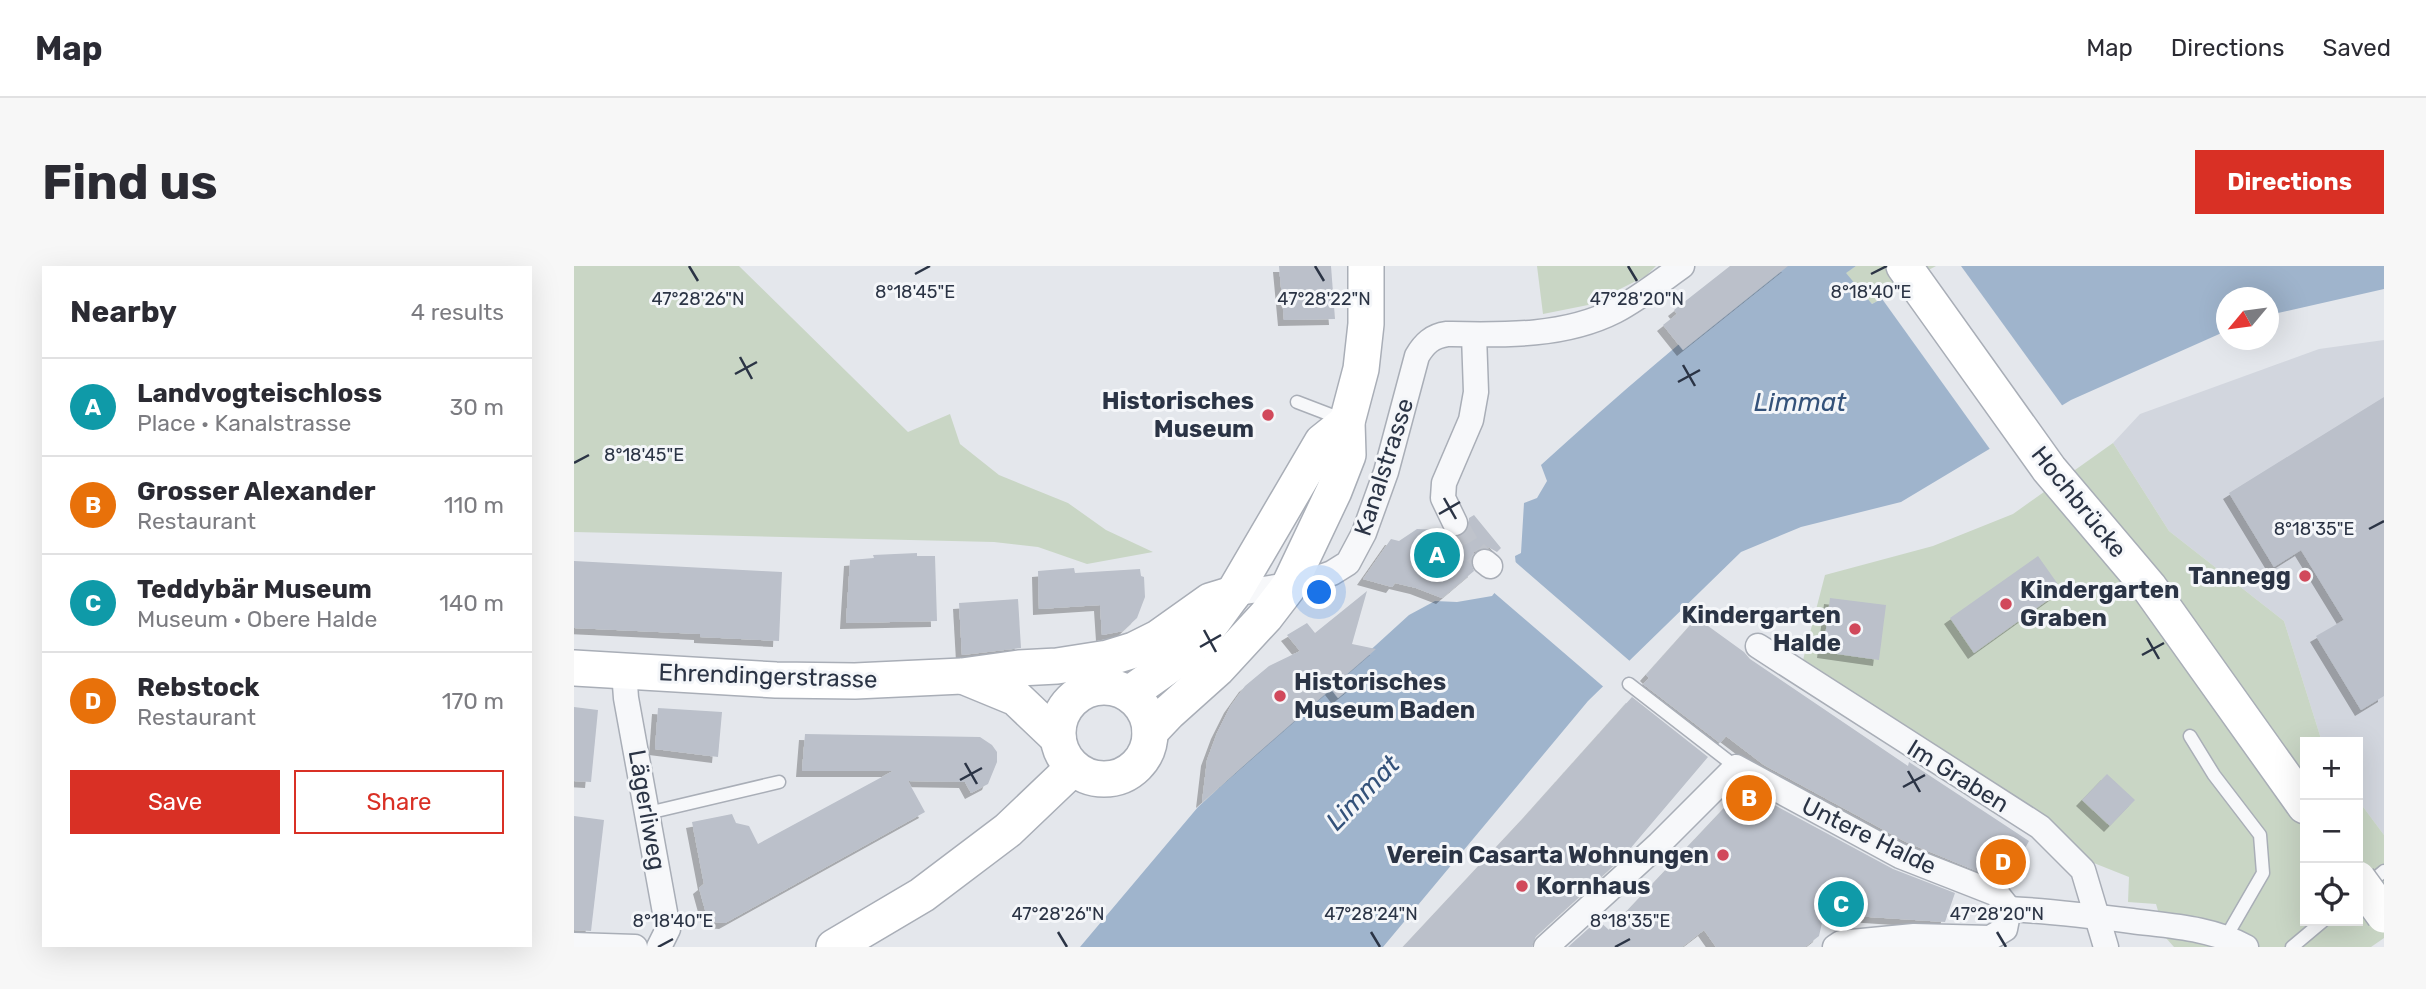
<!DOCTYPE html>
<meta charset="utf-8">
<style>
:root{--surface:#fff;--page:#f7f7f7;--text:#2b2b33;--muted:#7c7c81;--line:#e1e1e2;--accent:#d93025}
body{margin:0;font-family:Rubik,sans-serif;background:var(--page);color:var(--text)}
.controls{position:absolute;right:21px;bottom:21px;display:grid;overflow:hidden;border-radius:0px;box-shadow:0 7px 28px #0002}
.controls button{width:63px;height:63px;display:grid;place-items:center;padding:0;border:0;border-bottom:2px solid var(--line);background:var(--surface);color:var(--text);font:35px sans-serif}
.compass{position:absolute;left:1642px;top:21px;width:63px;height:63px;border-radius:50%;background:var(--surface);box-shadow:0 7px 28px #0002;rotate:241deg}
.you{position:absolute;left:746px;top:327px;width:24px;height:24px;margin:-18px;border:5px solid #fff;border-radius:50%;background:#1a73e8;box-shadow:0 0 0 10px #1a73e833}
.badge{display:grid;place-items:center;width:46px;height:46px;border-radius:50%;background:var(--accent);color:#fff;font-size:23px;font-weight:700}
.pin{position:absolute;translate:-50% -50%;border:4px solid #fff;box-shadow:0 2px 7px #0006}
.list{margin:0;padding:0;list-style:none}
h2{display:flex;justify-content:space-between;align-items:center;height:91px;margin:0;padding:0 28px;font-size:30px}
h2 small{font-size:23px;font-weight:400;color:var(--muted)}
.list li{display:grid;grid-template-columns:46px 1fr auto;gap:21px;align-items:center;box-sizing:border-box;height:98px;padding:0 28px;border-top:2px solid var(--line)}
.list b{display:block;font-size:26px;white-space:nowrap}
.list p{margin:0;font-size:23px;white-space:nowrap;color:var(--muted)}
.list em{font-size:23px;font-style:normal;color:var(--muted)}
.actions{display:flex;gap:14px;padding:21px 28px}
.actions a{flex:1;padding:16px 0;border:2px solid var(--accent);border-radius:0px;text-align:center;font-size:24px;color:var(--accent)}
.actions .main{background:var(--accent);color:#fff}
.icon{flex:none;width:38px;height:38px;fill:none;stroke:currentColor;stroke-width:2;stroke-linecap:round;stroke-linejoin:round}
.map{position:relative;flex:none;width:1810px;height:681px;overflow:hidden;border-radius:0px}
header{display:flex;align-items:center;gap:42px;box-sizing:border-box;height:98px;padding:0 35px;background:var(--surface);border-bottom:2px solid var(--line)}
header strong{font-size:33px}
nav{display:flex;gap:38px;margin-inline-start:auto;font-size:24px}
.intro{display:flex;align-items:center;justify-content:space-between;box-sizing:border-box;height:168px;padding:0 42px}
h1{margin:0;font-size:49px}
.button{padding:18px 32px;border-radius:0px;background:var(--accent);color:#fff;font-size:24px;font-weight:700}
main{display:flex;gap:42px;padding:0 42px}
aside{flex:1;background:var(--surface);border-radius:0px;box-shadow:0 7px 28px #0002}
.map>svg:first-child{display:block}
.built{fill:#d2d6de}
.green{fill:#c9d6c5}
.water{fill:#9fb4cc}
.pier{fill:#e4e7ec}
.building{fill:#bbc0ca;filter:url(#shadow)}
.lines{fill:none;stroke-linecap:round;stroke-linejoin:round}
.minor-tunnel{stroke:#bfc3cb;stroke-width:24;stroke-dasharray:24 12;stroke-linecap:butt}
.service-casing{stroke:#a9aeb7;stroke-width:15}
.minor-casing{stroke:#a9aeb7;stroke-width:27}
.secondary-casing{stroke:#a9aeb7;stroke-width:38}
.service{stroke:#f7f8fa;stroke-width:12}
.minor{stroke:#f7f8fa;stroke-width:24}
.secondary{stroke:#fff;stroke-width:35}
.secondary-bridge-casing{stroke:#a9aeb7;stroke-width:38;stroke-linecap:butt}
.secondary-bridge{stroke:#fff;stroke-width:35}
.ticks{fill:none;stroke:#2b3445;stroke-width:2.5}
.poi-dot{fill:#d1495b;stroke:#f4f6f9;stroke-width:2.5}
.labels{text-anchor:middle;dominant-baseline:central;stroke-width:6;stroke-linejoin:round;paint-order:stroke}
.poi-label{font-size:24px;font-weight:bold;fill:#2b3445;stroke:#f4f6f9;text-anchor:end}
.street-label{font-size:24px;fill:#2b3445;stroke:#f4f6f9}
.water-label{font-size:26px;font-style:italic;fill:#34527a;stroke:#f4f6f9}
.ticks-label{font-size:18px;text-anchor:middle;fill:#2b3445;stroke:#f4f6f9;stroke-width:6;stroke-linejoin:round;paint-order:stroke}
</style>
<header>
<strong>Map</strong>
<nav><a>Map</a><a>Directions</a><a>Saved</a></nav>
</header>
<div class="intro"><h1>Find us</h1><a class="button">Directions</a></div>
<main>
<aside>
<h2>Nearby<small>4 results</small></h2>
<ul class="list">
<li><span class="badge" style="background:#0f9aa8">A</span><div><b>Landvogteischloss</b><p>Place · Kanalstrasse</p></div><em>30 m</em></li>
<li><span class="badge" style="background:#e8710a">B</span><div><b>Grosser Alexander</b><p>Restaurant</p></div><em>110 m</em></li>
<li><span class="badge" style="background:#0f9aa8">C</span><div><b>Teddybär Museum</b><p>Museum · Obere Halde</p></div><em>140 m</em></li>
<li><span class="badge" style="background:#e8710a">D</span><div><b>Rebstock</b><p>Restaurant</p></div><em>170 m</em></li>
</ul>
<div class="actions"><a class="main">Save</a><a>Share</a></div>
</aside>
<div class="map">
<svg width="1810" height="681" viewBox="0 0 1810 681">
<defs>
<filter id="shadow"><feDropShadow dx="-6" dy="6" stdDeviation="0" flood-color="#0004"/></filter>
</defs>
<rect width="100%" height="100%" fill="#e4e7ec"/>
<polygon class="built" points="1810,74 1810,569 1784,534 1784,476 1748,476 1710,355 1595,265 1539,177 1566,148 1745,83"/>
<g class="green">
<polygon points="0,0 165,0 334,166 376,148 386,178 425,209 494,237 532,264 579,286 513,298 464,281 420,276 0,266"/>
<polygon points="963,0 1082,0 1072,10 1014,39 969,48"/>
<polygon points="1282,0 1369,0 1298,38 1271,7"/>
<polygon points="1539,177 1595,265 1710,355 1748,476 1731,476 1731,655 1784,655 1784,534 1810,569 1810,672 1797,681 1600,681 1592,672 1582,638 1554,636 1555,611 1477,580 1229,394 1251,309 1359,280 1439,248"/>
</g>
<path class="water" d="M1203 0H1282L1272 7 1298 38 1369 0H1810V23L1695 49 1694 32H1652V65L1497 134 1327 236 1227 261 1167 286 1014 435 809 681H506L624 541 835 349 861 335 883 336 918 330 942 300 941 290 947 287 950 237 963 232 973 215 967 199C1043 130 1121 62 1203 0Z"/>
<g class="pier">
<polygon points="1362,0 1387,0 1490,142 1418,186 1306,30"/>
<polygon points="938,293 1058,397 1032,423 918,325 939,299"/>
</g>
<g class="building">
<polygon points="705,0 757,0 761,53 710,54"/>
<polygon points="1156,0 1214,0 1109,84 1089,59 1103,48 1100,44"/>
<polygon points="1810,131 1810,430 1787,444 1742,370 1770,354 1727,284 1700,301 1655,227"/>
<polygon points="900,249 927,282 923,286 914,281 906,282 900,286 896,294 900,305 868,332 842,322 821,317 818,321 789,313 817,273 825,275 843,263 868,264 879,272 887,271 894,265 895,252"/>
<polygon points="343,287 343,290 361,290 363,355 272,357 276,294 300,292 299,289"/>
<polygon points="1464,290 1488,324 1400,387 1376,352"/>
<polygon points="0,295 208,306 205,375 126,371 126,368 0,362"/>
<polygon points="500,302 501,307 566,303 567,310 570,311 571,331 563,352 549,365 528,369 526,339 465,343 464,305"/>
<polygon points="793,325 778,378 802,383 771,410 779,420 764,432 757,423 628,536 633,494 643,467 656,441 671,420 695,400 726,385 713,369 733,357 741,367"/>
<polygon points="1256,332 1312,339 1305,394 1249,386"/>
<polygon points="444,333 447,382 388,389 385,337"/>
<polygon points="1123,352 1170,386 1176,393 1334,500 1335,496 1455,575 1432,617 1332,576 1190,499 1152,470 1146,477 1069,418 1075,412 1072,409"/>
<polygon points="1058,431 1134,491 1050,590 962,670 958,681 829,681 955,546"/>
<polygon points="0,441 24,444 17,516 0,515"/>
<polygon points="84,442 148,446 144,491 81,483"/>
<polygon points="231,468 406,471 418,479 423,486 423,496 414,518 397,527 391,516 334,515 351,546 151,657 140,656 133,651 125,622 130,618 118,556 158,548 162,557 175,560 184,578 319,505 228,505"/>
<polygon points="1533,508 1561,534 1536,560 1508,534"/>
<polygon points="1169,522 1319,603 1381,627 1371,656 1250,648 1245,670 1231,681 1142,681 1130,664 1108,681 994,681 1024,654 1035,664"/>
<polygon points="0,550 30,554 17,665 0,664"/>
</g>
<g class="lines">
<polyline class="minor-tunnel" points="881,257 893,278 911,296"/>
<defs>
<g id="service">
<polyline points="723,136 770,154"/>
<polyline points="1055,418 1162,501"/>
<polyline points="1616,470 1640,509 1686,569 1689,607 1652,671"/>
<polyline points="74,547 205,516"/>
<polyline points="1792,620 1810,605"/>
<polyline points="1718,681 1749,655"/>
</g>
<g id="minor">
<polyline points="881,257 869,232 870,217 897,154 902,126 900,69"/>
<polyline points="911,296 916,300"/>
<path d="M659 328 733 316 758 307 774 297 790 267 812 206 843 90C850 78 858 70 873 68 928 69 990 71 1041 45 1064 33 1087 15 1108 0"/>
<polyline points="1184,380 1466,561 1509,604 1532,681"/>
<polyline points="50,405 52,432 94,663 85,681"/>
<path d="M1435 643C1476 645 1517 650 1558 655 1597 660 1637 662 1672 681"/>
<polyline points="0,679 61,681"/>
<polyline points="972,681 1085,578 1162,501 1326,590 1423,628 1435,643"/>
<polyline points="1261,681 1267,677 1340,670 1416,672 1431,663 1435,643"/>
</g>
<g id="secondary">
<polyline points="1330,0 1475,203 1575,321 1731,540"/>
<polyline points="0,402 202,414 281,415 388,410 445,402 483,400 534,392 560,384 584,372 636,335 659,328"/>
<polyline points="391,411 442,432 484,472"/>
<circle cx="530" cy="467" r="46"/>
<polyline points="555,428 603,394 629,369 659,328 748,176 773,156"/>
<polyline points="576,466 595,446 643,403 692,350 715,320 760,225 774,189 773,156 787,103 792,58 792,0"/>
<polyline points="260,681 348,629 434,564 499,502"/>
</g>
</defs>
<use href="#service" class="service-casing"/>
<use href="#minor" class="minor-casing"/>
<use href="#secondary" class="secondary-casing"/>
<use href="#service" class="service"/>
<use href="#minor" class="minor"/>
<use href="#secondary" class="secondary"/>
<defs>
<polyline id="secondary-bridge" points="1784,613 1810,649"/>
</defs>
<use href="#secondary-bridge" class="secondary-bridge-casing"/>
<use href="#secondary-bridge" class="secondary-bridge"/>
</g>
<path class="ticks" d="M115 0 124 15M741 0 750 15M1054 0 1063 15M341 8 356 0M1297 8 1313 0M166 91 178 113M1109 99 1121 120M161 108 183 96M1104 116 1126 104M0 197 15 189M870 232 882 253M865 248 886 236M1795 263 1810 255M630 364 642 386M1573 372 1585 393M626 381 647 369M1568 389 1590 377M391 497 403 518M1334 505 1346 526M386 514 408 502M1329 521 1351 509M484 666 493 681M797 666 806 681M1423 666 1432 681M84 681 99 673M1041 681 1056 673"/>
<g class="poi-dot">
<circle cx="694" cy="149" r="7"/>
<circle cx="1731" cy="310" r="7"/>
<circle cx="1432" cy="338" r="7"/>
<circle cx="1281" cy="363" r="7"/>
<circle cx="706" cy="430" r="7"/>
<circle cx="1149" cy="589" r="7"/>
<circle cx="948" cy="620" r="7"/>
</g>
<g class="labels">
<g class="poi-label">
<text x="680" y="135">Historisches<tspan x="680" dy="28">Museum</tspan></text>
<text x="1717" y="310">Tannegg</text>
<text x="1446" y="324" text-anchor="start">Kindergarten<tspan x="1446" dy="28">Graben</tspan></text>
<text x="1267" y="349">Kindergarten<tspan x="1267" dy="28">Halde</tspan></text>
<text x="720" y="416" text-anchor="start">Historisches<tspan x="720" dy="28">Museum Baden</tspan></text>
<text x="1135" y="589">Verein Casarta Wohnungen</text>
<text x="962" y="620" text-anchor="start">Kornhaus</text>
</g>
<g class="street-label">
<text transform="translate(810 201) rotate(-72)">Kanalstrasse</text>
<text transform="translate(1505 236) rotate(51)">Hochbrücke</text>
<text transform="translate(194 410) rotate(2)">Ehrendingerstrasse</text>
<text transform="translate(1384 510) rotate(32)">Im Graben</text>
<text transform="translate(73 544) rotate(80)">Lägerliweg</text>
<text transform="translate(1295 570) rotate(26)">Untere Halde</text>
</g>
<g class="water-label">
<text x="1226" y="136">Limmat</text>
<text transform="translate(789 527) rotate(-46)">Limmat</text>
</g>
</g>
<g class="ticks-label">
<text x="341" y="32">8°18'45"E</text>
<text x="1297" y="32">8°18'40"E</text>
<text x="124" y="39">47°28'26"N</text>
<text x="750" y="39">47°28'22"N</text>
<text x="1063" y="39">47°28'20"N</text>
<text x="70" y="195">8°18'45"E</text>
<text x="1740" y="269">8°18'35"E</text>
<text x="484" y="654">47°28'26"N</text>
<text x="797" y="654">47°28'24"N</text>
<text x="1423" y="654">47°28'20"N</text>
<text x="99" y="661">8°18'40"E</text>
<text x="1056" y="661">8°18'35"E</text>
</g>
</svg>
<div class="controls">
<button>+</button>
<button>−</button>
<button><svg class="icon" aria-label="locate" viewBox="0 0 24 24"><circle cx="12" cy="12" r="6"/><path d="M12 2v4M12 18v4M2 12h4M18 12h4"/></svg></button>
</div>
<svg class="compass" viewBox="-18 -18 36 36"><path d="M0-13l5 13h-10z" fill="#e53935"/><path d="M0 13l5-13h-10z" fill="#7c7c81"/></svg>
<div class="you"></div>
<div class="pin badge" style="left:863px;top:289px;background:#0f9aa8">A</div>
<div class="pin badge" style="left:1175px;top:532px;background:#e8710a">B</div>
<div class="pin badge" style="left:1267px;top:638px;background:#0f9aa8">C</div>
<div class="pin badge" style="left:1429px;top:596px;background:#e8710a">D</div>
</div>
</main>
